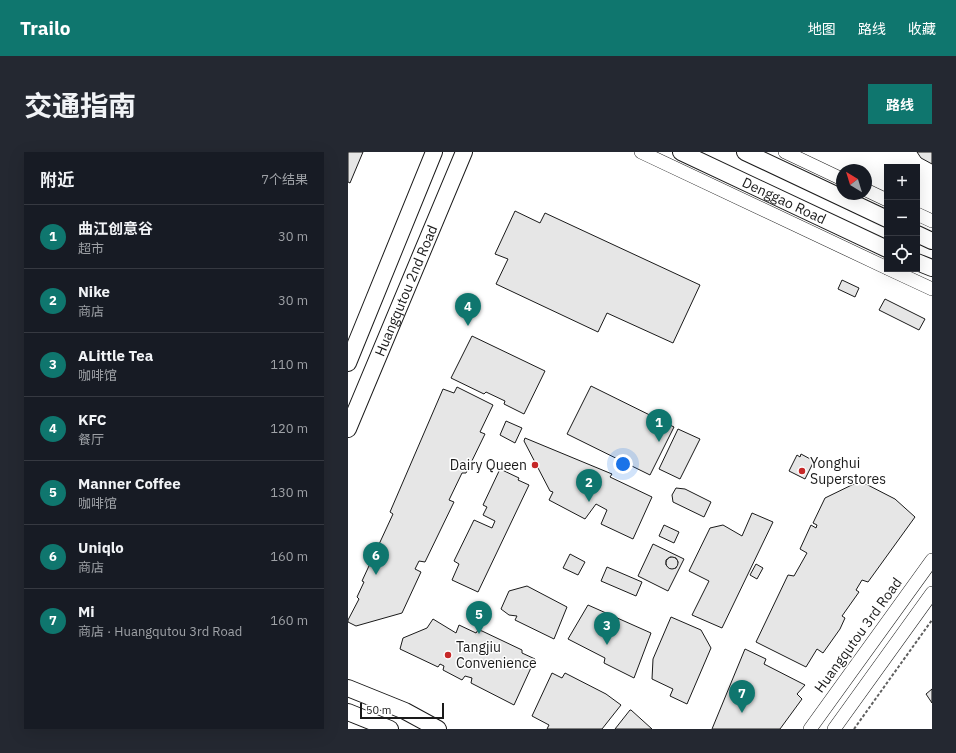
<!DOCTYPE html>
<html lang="zh">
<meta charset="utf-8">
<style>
:root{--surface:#171b24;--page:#242831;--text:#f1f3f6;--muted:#9ea1a6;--line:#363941;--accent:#0f766e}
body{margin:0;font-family:"IBM Plex Sans","Noto Sans SC",sans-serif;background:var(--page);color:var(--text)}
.controls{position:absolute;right:12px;top:12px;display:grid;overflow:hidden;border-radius:0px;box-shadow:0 4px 16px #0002}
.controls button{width:36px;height:36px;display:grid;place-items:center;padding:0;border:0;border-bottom:1px solid var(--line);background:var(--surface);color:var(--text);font:20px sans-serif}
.compass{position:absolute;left:488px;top:12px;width:36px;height:36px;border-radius:50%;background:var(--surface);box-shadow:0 4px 16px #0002;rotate:322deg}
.scale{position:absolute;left:12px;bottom:10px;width:84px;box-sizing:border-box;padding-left:4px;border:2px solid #1a1a1a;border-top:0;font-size:11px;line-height:14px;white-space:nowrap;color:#1a1a1a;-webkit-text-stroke:3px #fff;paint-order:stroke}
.you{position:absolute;left:275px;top:312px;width:14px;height:14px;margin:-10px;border:3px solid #fff;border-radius:50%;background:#1a73e8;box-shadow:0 0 0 6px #1a73e833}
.badge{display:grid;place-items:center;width:26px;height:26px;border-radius:50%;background:var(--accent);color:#fff;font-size:13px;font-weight:700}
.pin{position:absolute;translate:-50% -33px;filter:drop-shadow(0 1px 2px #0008)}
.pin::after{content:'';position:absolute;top:21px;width:14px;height:12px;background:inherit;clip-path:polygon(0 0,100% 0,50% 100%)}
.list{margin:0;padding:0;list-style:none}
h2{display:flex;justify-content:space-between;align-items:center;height:52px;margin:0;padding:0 16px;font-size:17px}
h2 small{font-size:13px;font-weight:400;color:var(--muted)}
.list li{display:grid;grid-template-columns:26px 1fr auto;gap:12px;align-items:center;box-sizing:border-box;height:64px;padding:0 16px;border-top:1px solid var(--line)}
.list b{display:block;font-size:15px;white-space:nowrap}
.list p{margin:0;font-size:13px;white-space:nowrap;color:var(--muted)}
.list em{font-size:13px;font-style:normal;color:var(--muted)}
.icon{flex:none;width:22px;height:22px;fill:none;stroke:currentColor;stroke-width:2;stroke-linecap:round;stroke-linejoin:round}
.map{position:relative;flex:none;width:584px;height:577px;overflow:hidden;border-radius:0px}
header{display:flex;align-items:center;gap:24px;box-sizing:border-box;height:56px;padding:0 20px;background:var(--accent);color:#fff}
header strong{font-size:19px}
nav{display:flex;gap:22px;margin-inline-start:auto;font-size:14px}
.intro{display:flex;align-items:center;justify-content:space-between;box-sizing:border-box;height:96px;padding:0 24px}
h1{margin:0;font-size:28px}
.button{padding:10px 18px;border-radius:0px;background:var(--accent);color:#fff;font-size:14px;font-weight:700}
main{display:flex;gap:24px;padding:0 24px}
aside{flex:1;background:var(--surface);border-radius:0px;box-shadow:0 4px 16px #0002}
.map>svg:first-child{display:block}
.building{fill:#e6e6e6;stroke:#1a1a1a;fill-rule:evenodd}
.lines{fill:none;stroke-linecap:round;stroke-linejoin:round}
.minor-casing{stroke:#1a1a1a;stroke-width:14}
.major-casing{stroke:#1a1a1a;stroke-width:18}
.path{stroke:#5f5f5f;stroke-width:2;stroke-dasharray:3 2;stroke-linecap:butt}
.minor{stroke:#fff;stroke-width:13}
.major{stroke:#fff;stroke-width:16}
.poi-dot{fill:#c62828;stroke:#fff;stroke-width:1.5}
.labels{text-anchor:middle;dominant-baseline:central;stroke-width:3;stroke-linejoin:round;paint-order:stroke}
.street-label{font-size:14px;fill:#1a1a1a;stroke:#fff}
.poi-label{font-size:14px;fill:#1a1a1a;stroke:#fff;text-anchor:start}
</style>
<header>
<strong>Trailo</strong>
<nav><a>地图</a><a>路线</a><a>收藏</a></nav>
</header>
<div class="intro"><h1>交通指南</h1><a class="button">路线</a></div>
<main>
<aside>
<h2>附近<small>7个结果</small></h2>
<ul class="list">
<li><span class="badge">1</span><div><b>曲江创意谷</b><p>超市</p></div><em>30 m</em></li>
<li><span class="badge">2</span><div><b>Nike</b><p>商店</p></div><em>30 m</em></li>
<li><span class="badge">3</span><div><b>ALittle Tea</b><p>咖啡馆</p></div><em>110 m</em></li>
<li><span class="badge">4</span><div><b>KFC</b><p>餐厅</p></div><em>120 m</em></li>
<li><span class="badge">5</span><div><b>Manner Coffee</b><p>咖啡馆</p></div><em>130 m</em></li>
<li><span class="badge">6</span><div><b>Uniqlo</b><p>商店</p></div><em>160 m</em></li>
<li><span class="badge">7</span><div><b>Mi</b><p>商店 · Huangqutou 3rd Road</p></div><em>160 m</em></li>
</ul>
</aside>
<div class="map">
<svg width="584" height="577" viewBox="0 0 584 577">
<rect width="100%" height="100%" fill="#fff"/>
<g class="building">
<polygon points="0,0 15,0 2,31 0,30"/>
<polygon points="569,0 584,0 584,12 573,6"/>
<polygon points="167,59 192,71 197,61 352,133 325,191 259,161 250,180 148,132 160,107 147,102"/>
<polygon points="494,128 511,136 507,145 490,137"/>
<polygon points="537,147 577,167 571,178 531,158"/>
<polygon points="124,184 197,219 176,262 156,252 157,249 138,240 136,242 103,226"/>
<polygon points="243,234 326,275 302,323 219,282"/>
<polygon points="109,235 145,253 132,280 137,282 118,321 114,321 101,348 106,350 77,410 71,409 67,417 73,420 54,461 8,474 0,470 0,468 11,447 9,445 16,430 14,429 45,362 42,360 95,237 106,241"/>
<polygon points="158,269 174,276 167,291 152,283"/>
<polygon points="330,277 352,287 332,327 311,317"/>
<polygon points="177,286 264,322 262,325 304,345 285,387 253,372 259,358 248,352 237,367 201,348 205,340 202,339 176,289"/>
<polygon points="453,302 466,309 457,327 441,319 449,303 452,305"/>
<polygon points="152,317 171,326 170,328 181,333 130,440 104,428 111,412 106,409 126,368 144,376 147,369 135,363 139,355 135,353"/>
<polygon points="512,329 547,347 567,365 520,430 514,428 508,438 511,440 494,464 497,466 492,477 475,501 469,497 458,515 408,490 440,423 446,424 459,401 452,397 463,373 468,376 469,373 465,371 477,346"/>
<polygon points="328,336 337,337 363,350 356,365 325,350 324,343"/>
<polygon points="404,361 425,370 374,476 344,463 361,429 341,419 362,376 375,373 394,384"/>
<polygon points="316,373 331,380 326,391 311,384"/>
<path d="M305 392 336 407 320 439 290 424ZM322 405 328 406 330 410 328 416H321L318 413V408Z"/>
<polygon points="222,402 237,410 230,423 215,416"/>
<circle cx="324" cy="411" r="6"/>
<polygon points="408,412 415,416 409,427 402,423"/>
<polygon points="259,415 294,430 288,444 253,429"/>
<polygon points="179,434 219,455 206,487 167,468 169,464 161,463 153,457 161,439"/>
<polygon points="240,453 303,481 286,526 256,511 257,506 220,487"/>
<polygon points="323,465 353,478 363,496 339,552 322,544 325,537 304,527 305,507"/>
<polygon points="85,467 108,481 111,473 128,481 130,478 134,479 174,498 174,501 187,507 166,553 123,531 124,526 117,524 114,528 95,518 96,514 92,512 90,515 52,497 55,486 79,476"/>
<polygon points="397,497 418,507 416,512 457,533 449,542 454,547 432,577 364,577"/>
<polygon points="204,521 214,526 217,521 258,542 273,553 254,577 199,577 201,573 184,564"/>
<polygon points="584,537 584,551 578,542"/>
<polygon points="282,558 283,558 304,577 267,577"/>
</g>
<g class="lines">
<defs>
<g id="minor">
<polyline points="293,0 539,116"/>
<polyline points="437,0 494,27"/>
<polyline points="518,38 539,48"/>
<polyline points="569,62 584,69"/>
<polyline points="541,117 584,137"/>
<polyline points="462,577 584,408"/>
<polyline points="486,577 584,441"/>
</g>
<g id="major">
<path id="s1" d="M333 0 539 97"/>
<polyline points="397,0 539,67"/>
<polyline points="569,82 584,89"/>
<polyline points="569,110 584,116"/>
<polyline points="0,211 86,0"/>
<path id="s2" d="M0 277 116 0"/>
<polyline points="0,536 57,559 90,577"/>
<polyline points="0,560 42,577"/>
</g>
</defs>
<use href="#minor" class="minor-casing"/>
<use href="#major" class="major-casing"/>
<polyline class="path" points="506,577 584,468"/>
<use href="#minor" class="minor"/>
<use href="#major" class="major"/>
</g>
<g class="poi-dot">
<circle cx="187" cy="313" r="4"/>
<circle cx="454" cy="319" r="4"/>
<circle cx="100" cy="503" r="4"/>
</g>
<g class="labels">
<g class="street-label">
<text stroke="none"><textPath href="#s1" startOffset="114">Denggao Road</textPath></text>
<text stroke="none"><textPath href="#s2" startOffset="150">Huangqutou 2nd Road</textPath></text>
<text transform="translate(510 483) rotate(-54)">Huangqutou 3rd Road</text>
</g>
<g class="poi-label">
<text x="462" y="311">Yonghui<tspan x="462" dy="16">Superstores</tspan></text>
<text x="179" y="313" text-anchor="end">Dairy Queen</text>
<text x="108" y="495">Tangjiu<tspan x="108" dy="16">Convenience</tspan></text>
</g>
</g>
</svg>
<div class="controls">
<button>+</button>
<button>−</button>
<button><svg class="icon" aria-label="locate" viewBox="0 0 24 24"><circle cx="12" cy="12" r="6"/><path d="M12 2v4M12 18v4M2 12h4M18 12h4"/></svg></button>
</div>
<svg class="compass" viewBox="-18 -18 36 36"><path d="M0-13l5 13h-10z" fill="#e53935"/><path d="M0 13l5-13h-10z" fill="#9ea1a6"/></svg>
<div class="scale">50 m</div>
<div class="you"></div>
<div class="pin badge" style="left:311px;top:290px">1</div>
<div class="pin badge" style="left:241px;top:350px">2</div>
<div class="pin badge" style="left:259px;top:493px">3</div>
<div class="pin badge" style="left:120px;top:174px">4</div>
<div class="pin badge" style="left:131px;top:482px">5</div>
<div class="pin badge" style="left:28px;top:423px">6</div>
<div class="pin badge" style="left:394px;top:561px">7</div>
</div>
</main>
